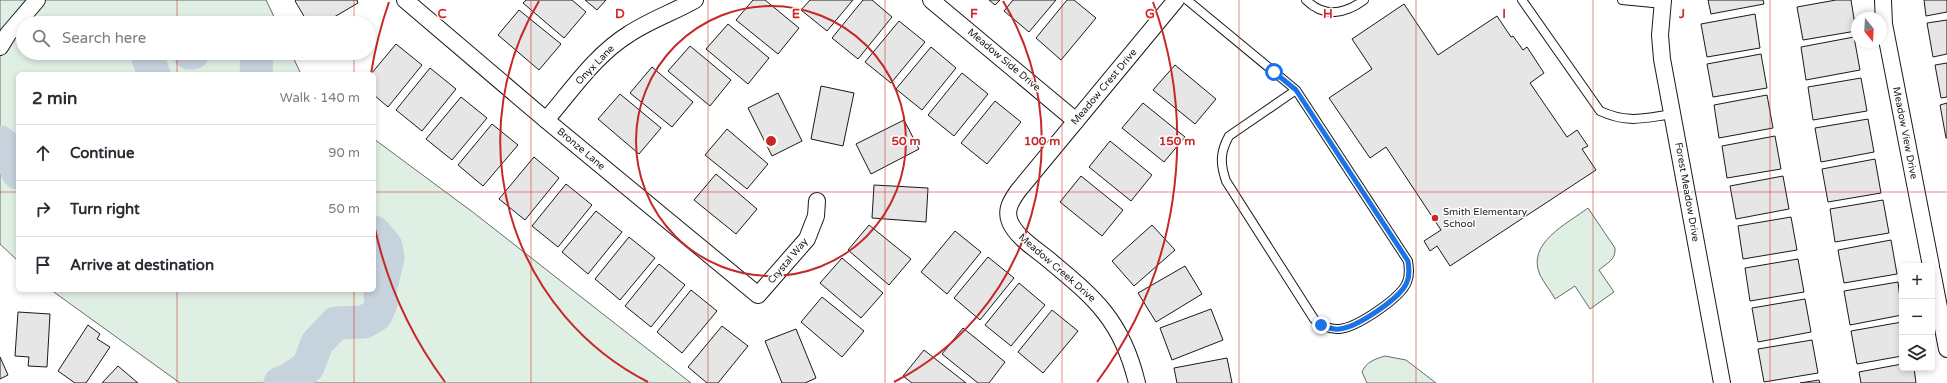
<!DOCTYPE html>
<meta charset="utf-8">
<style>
:root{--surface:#fff;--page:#f2f2f3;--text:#2b2b33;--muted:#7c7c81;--line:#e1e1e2}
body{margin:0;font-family:"Varela Round",sans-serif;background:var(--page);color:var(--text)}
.controls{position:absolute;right:12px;bottom:12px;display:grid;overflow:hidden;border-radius:6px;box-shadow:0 2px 6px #0003}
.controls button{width:36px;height:36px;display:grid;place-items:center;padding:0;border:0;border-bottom:1px solid var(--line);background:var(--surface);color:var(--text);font:20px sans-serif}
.compass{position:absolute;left:1851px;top:12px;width:36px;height:36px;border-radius:50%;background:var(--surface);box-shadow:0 2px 6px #0003;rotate:162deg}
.stop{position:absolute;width:12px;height:12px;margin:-9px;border:3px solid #1a73e8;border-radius:50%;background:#fff}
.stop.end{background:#1a73e8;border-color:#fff;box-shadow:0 1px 4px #0008}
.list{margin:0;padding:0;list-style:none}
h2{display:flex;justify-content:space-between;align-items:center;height:52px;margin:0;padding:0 16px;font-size:17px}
h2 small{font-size:13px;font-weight:400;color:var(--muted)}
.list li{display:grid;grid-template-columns:26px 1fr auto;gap:12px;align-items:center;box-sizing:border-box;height:56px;padding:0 16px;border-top:1px solid var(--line)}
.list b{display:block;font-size:15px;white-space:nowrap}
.list em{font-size:13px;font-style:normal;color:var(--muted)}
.icon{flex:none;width:22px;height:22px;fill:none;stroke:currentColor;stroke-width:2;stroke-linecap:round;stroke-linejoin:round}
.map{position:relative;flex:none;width:1947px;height:383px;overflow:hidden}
.search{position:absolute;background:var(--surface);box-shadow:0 2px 6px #0003;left:16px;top:16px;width:360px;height:44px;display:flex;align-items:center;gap:10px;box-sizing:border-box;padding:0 14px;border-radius:22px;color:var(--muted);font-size:15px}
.panel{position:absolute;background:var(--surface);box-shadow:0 2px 6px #0003;left:16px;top:72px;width:360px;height:220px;border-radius:6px}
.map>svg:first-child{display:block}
.green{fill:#e0efe3;stroke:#6a6a6a}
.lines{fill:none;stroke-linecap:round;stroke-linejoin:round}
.river{stroke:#c6d2dc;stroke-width:33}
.building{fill:#e6e6e6;stroke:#1a1a1a}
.service-casing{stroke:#1a1a1a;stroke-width:10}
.minor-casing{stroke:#1a1a1a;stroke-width:18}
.service{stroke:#fff;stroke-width:8}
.minor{stroke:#fff;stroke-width:16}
.route{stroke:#1a73e8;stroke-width:5}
.grid{fill:none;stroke:#d62828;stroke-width:1;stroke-opacity:0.55}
.ring{fill:none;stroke:#c62828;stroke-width:2}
.poi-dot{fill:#c62828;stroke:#fff;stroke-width:1.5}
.labels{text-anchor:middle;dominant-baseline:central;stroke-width:3;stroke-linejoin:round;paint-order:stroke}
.street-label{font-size:10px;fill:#1a1a1a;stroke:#fff}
.poi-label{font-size:10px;fill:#1a1a1a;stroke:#fff;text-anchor:start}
.grid-label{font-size:13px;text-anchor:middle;font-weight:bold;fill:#d62828;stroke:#fff;stroke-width:3;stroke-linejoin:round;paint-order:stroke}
.centre{fill:#c62828;stroke:#fff;stroke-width:2}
.ring-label{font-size:12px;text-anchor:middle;font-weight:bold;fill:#c62828;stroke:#fff;stroke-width:3;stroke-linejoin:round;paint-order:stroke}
</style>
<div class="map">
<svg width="1947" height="383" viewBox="0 0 1947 383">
<rect width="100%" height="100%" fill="#fff"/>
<g class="green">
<polygon points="0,0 266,0 277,23 23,23 23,53 291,53 301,74 18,74 18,261 0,244"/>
<polygon points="374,139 474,213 691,383 180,383 51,290 374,290"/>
<path d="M1588 208 1615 248C1616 260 1607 263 1599 270L1614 292 1590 309 1575 286 1555 299C1551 291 1544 283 1540 275 1526 243 1567 224 1588 208Z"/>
<path d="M1385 356 1406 360 1436 383H1367L1362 372C1366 362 1375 359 1385 356Z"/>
</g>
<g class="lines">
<g class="river">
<polyline points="146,53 154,74"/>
<polyline points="189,53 193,53"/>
<polyline points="256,74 257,53"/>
<polyline points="0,142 7,148 18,173"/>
<polyline points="280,383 290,379 308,367 317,343 336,323 364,322 376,315 381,304 380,291 388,258 386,246 374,232"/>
</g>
</g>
<g class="building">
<polygon points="296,0 357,0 358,3 324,23 308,23 295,1"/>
<polygon points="526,0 572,0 586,12 564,38 523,3"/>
<polygon points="585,0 606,0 597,10"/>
<polygon points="753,0 765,0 799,28 778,54 736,20"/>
<polygon points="810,0 853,0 827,31 801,10"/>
<polygon points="863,0 872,0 892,17 858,59 832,38"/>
<polygon points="989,0 1000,0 995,5"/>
<polygon points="1013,0 1056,0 1029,32 1004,11"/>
<polygon points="1067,0 1074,0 1096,18 1061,60 1036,38"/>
<polygon points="1708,0 1763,0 1764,4 1711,14"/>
<polygon points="1836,0 1851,0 1856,31 1803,40 1797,7"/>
<polygon points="1924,0 1947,0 1947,12 1926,16"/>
<polygon points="1404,4 1438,55 1497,16 1511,37 1513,36 1523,50 1527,47 1544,73 1530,83 1567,137 1577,130 1588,146 1582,149 1596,170 1450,266 1437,246 1430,251 1424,241 1441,230 1386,147 1370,158 1329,98 1372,69 1352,39"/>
<polygon points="519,10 561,44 539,70 498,35"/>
<polygon points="1755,14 1760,48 1707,57 1701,24"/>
<polygon points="1947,20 1947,54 1933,57 1927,23"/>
<polygon points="899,21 925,42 891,83 865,62"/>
<polygon points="728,24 769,58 748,84 706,49"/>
<polygon points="1854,37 1860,70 1806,80 1801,47"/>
<polygon points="396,44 422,65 388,107 374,95 374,74 371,74"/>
<polygon points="690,46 731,80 710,106 668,71"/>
<polygon points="931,47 956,68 922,110 896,89"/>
<polygon points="1761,54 1767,88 1713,97 1707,64"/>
<polygon points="1947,63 1947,97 1941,98 1935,65"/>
<polygon points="1175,65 1216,99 1195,124 1153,90"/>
<polygon points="652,67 693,102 672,127 630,93"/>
<polygon points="430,68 456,89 422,131 396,110"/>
<polygon points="962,73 988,94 954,136 928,115"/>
<polygon points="1861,78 1867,111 1813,120 1808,87"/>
<polygon points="821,86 854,93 843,146 811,139"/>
<polygon points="778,93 802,141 772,156 748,108"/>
<polygon points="620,94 661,128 639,154 598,119"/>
<polygon points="1767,95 1773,128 1719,138 1714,105"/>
<polygon points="461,97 487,118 452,160 426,139"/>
<polygon points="995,101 1021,122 987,164 961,143"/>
<polygon points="1143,103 1185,137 1164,162 1122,128"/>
<polygon points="1947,103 1947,138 1946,138 1940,105"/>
<polygon points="1868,119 1874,152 1821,162 1815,128"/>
<polygon points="904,120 919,149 871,174 856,144"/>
<polygon points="492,124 518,145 483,186 458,165"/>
<polygon points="727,129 768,164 747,189 705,155"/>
<polygon points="1775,136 1781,169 1727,178 1722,146"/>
<polygon points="1110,141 1152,175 1131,201 1089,167"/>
<polygon points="534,157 559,178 525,220 499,199"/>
<polygon points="1875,159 1881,193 1828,202 1822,169"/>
<polygon points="716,174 757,209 736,234 694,200"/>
<polygon points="1081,176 1123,210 1102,236 1060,202"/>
<polygon points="1783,176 1789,209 1736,219 1730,186"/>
<polygon points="566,184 592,205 558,247 532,226"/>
<polygon points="874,185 928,188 926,222 872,218"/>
<polygon points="1883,200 1889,233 1835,242 1830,209"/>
<polygon points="596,211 622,232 588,274 562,252"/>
<polygon points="1791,217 1797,250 1743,259 1738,226"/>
<polygon points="869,225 911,259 889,285 848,250"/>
<polygon points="1152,225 1175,250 1134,286 1112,261"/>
<polygon points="955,231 981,252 947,294 921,272"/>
<polygon points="629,237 655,258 620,300 595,279"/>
<polygon points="1891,240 1897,274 1844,283 1838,250"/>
<polygon points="988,257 1014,278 980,320 954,298"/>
<polygon points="842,258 883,293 861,318 820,283"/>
<polygon points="1798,259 1804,292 1750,301 1745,268"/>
<polygon points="659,264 685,285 651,327 625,306"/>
<polygon points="1185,266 1202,294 1156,322 1138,293"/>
<polygon points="1898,282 1902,315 1850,325 1844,291"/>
<polygon points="1019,283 1045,305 1011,346 985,325"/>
<polygon points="691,290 717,311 682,353 657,332"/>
<polygon points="822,297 864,331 842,357 801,322"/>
<polygon points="1805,299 1811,332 1758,342 1752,308"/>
<polygon points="1211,309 1223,340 1172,360 1160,328"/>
<polygon points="1052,310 1078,331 1043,373 1018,352"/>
<polygon points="18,312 50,314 47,367 28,366 29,357 15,356"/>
<polygon points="1902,322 1902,356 1857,364 1851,331"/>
<polygon points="88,325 100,334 97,339 110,347 86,383 75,383 58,371"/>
<polygon points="722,326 748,346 718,383 707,383 688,367"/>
<polygon points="963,328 1005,362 989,383 978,383 942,354"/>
<polygon points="796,329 816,378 805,383 782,383 765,341"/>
<polygon points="1812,340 1818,373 1764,382 1758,349"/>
<polygon points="924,350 966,383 912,383 903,376"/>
<polygon points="0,357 8,375 0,379"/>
<polygon points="1227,358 1232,383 1177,383 1174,368"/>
<polygon points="1902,364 1902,368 1914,368 1916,383 1861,383 1859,372"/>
<polygon points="118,366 138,383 102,383"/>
<polygon points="1819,380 1820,383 1800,383"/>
</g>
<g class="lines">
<defs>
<g id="service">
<path d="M1187 0 1296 90 1408 261C1409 268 1410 275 1407 282 1401 298 1356 328 1339 329 1329 330 1321 325 1314 319L1226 181C1220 164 1220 152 1229 136L1296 90"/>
<path d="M1306 0C1324 18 1345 14 1364 0"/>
<path d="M1522 0 1600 111C1629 124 1643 118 1673 114"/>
<polyline points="1622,0 1663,4"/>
</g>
<g id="minor">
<polyline points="405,0 546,120 758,295 807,239 816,216 817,201"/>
<polyline points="931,0 1076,121"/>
<polyline points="1663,0 1660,35 1662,59 1722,383"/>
<polyline points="1883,0 1884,24 1931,266"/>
<polyline points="0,47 8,34 37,0"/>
<path d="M546 120C572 90 595 55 629 34 650 20 674 12 695 0"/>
<polyline points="1932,271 1947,349"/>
<path d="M1137 383C1122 321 1096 299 1049 260 1036 249 1017 238 1010 222 1005 210 1011 201 1018 191L1176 0"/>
</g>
</defs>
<use href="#service" class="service-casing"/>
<use href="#minor" class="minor-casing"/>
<use href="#service" class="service"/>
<use href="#minor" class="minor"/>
</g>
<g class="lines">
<path class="route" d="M1274 72 1296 90 1408 261C1409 268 1410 275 1407 282 1401 298 1356 328 1339 329 1333 330 1327 327 1321 325"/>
</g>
<path class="grid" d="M177 0V23M354 0V23M531 0V383M708 0V383M885 0V383M1062 0V383M1239 0V383M1416 0V383M1593 0V383M1770 0V383M177 53V74M354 53V74M0 192H18M374 192H1947M177 290V383M354 290V383"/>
<g class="ring">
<circle cx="771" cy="141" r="135"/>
<path d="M648 382A271 271 0 0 1 539 1M1003 1A271 271 0 0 1 894 382"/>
<path d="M445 382A406 406 0 0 1 375 229M371 74A406 406 0 0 1 389 2M1153 2A406 406 0 0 1 1097 382"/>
</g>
<circle class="poi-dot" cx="1435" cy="218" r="4"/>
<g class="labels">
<g class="street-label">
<text transform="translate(1004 60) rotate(40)">Meadow Side Drive</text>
<text transform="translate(595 65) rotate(-46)">Onyx Lane</text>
<text transform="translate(1104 87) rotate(-50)">Meadow Crest Drive</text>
<text transform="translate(1905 133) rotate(79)">Meadow View Drive</text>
<text transform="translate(581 149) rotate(40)">Bronze Lane</text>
<text transform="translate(1687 192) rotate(80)">Forest Meadow Drive</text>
<text transform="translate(788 261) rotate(-50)">Crystal Way</text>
<text transform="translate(1057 268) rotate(41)">Meadow Creek Drive</text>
</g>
<g class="poi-label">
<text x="1443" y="212">Smith Elementary<tspan x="1443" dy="12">School</tspan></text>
</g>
</g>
<g class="grid-label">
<text x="442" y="18">C</text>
<text x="620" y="18">D</text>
<text x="796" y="18">E</text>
<text x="974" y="18">F</text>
<text x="1150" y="18">G</text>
<text x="1328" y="18">H</text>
<text x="1504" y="18">I</text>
<text x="1682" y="18">J</text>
</g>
<circle cx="771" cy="141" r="6" class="centre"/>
<g class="ring-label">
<text x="906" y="145">50 m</text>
<text x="1042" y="145">100 m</text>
<text x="1177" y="145">150 m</text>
</g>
</svg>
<div class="controls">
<button>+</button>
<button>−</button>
<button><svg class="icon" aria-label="layers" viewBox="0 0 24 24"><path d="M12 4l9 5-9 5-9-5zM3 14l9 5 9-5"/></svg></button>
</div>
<svg class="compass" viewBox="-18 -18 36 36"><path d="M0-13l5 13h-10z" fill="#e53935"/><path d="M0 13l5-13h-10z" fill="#7c7c81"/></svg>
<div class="stop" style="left:1274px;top:72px"></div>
<div class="stop end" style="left:1321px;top:325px"></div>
<div class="search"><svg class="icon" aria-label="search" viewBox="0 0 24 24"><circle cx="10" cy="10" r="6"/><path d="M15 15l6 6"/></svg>Search here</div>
<section class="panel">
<h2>2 min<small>Walk · 140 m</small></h2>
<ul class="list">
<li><svg class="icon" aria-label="ahead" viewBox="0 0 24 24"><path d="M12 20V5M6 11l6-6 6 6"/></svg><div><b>Continue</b></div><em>90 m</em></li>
<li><svg class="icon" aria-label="right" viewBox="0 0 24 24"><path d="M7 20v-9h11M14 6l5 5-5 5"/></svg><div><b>Turn right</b></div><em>50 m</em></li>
<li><svg class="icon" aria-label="arrive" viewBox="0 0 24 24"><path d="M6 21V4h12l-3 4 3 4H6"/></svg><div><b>Arrive at destination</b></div></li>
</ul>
</section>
</div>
